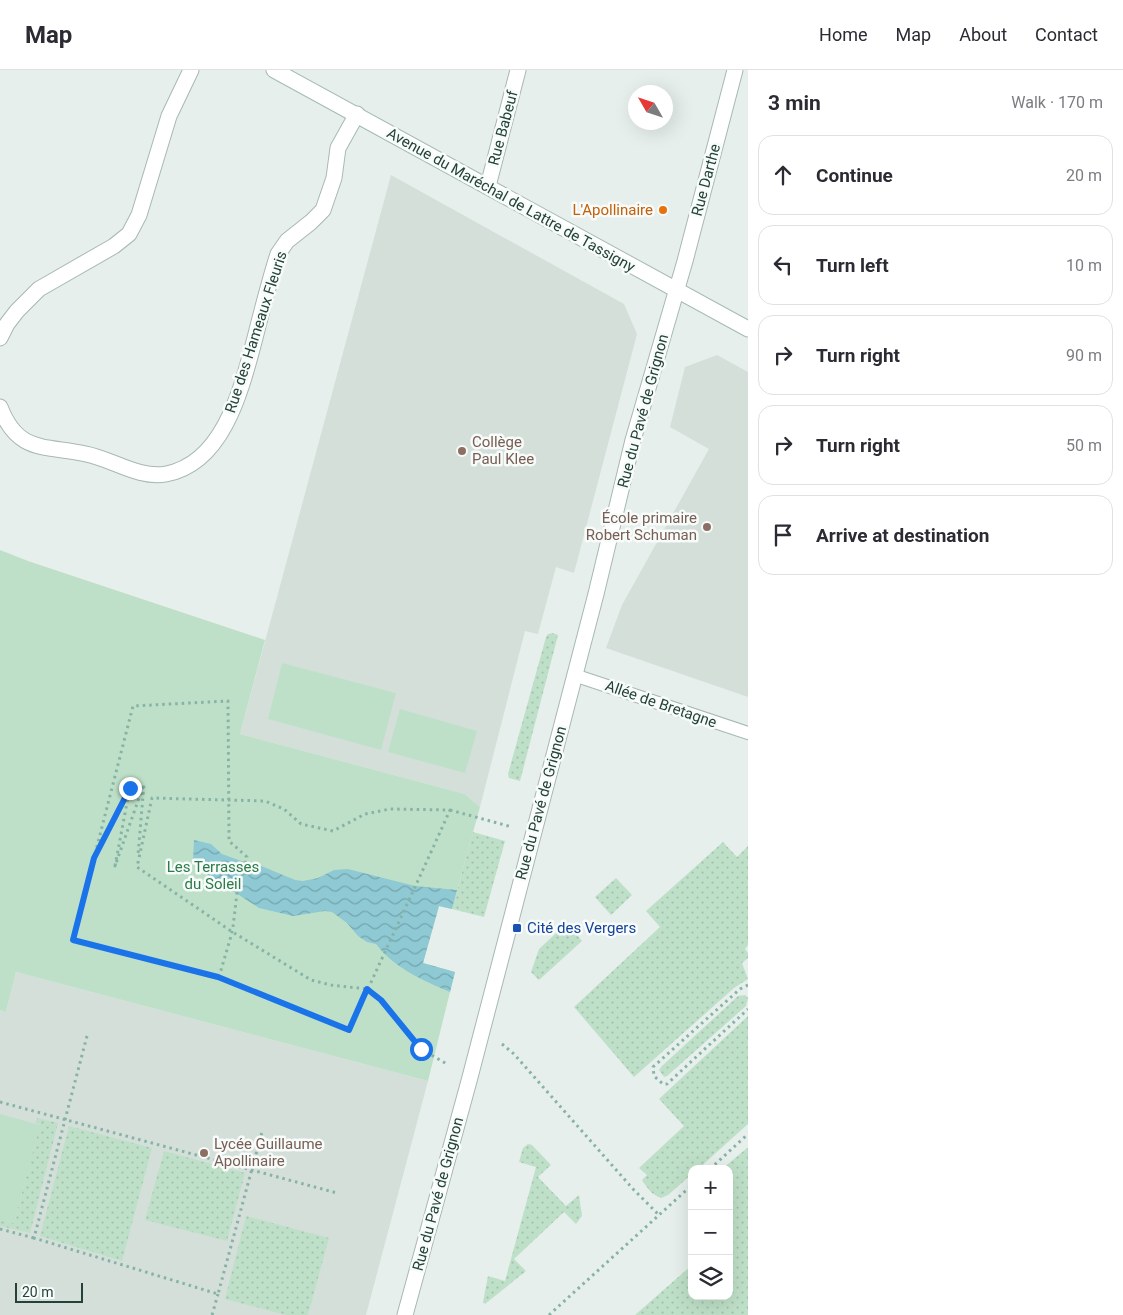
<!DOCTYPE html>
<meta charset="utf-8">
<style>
:root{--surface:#fff;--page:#f7f7f7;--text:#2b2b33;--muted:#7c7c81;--line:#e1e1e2}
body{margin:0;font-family:Roboto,sans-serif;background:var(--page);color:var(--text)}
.controls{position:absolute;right:15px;bottom:15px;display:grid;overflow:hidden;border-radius:10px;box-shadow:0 5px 20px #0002}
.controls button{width:45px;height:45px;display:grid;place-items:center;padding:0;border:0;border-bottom:1px solid var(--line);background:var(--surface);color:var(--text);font:25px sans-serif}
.compass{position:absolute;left:628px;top:15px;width:45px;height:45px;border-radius:50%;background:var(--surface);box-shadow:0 5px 20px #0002;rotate:309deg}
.scale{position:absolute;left:15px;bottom:12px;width:68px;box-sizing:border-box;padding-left:5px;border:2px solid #24423a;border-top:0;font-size:14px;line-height:18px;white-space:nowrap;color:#24423a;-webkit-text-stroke:4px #f7fbf9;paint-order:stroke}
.stop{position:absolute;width:15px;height:15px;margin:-11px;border:4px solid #1a73e8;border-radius:50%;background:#fff}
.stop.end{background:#1a73e8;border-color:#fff;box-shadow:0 1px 5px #0008}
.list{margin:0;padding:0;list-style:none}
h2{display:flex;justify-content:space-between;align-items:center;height:65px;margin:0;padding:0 20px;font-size:21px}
h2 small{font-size:16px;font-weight:400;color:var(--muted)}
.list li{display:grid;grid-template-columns:32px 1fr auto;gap:15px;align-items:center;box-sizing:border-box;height:80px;margin:0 10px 10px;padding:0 10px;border:1px solid var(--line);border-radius:15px}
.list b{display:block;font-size:19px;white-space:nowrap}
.list em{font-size:16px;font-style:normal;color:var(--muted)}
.icon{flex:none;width:28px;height:28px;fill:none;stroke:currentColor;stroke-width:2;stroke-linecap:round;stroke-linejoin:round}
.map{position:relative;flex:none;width:748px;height:1245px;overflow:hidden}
header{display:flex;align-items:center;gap:30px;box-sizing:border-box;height:70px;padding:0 25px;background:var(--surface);border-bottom:1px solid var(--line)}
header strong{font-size:24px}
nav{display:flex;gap:28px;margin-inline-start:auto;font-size:18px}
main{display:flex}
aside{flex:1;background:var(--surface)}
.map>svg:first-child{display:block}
.built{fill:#d4dfda}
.grass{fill:url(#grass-dots)}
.park{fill:#bfe0c8}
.water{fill:url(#water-waves)}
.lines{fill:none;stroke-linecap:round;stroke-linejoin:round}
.lane-casing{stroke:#a8b8b2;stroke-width:14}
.street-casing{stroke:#a8b8b2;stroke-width:17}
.secondary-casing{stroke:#a4bbb3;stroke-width:17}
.path{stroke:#86b3a5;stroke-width:3;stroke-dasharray:2.5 4;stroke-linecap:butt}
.lane{stroke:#fff;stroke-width:12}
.street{stroke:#fff;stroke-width:15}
.secondary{stroke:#fff;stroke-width:15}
.route{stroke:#1a73e8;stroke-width:6}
.food-dot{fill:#e8710a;stroke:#f7fbf9;stroke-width:2}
.education-dot{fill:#8d6e63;stroke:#f7fbf9;stroke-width:2}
.transit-dot{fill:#1a4fb4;stroke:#f7fbf9;stroke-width:2}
.labels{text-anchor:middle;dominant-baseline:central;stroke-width:5;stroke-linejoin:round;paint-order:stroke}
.street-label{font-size:15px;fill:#24423a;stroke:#f7fbf9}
.food-label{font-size:15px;fill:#c56008;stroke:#f7fbf9;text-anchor:end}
.education-label{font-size:15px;fill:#785e54;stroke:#f7fbf9;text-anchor:start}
.park-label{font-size:15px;fill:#2d7a4b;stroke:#f7fbf9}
.transit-label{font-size:15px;fill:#164399;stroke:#f7fbf9;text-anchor:start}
</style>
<header>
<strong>Map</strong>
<nav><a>Home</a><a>Map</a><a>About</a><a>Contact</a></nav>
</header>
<main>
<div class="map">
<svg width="748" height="1245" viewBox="0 0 748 1245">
<defs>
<pattern id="grass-dots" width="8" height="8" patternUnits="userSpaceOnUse" patternTransform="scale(1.25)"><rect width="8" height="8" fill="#bfe0c8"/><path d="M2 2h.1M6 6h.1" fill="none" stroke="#a4c1ad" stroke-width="1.8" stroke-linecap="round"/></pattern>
<pattern id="water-waves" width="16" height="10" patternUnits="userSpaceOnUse" patternTransform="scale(1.25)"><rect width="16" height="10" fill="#8ec9d4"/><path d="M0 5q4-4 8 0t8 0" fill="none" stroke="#74a5ad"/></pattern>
</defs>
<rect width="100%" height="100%" fill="#e6efeb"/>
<g class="built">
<polygon points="391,105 624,234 637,264 574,503 556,497 538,564 525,561 480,737 465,724 240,664"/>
<polygon points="717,285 748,302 748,627 606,578 622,535 709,379 670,357 685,297"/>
<polygon points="16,902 428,1011 366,1245 0,1245 0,940 6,942"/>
</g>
<g class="grass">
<polygon points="553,563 558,565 520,711 509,708 508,704 546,567 548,564"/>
<polygon points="473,762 505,771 484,847 452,839"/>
<polygon points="723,772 737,787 748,776 748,875 745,879 748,883 748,888 742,893 748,909 734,918 634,1007 574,937 660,857 646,841"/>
<polygon points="616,808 632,825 611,845 595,827"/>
<polygon points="567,853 582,871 539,910 531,902 539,879"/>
<polygon points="745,925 748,928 746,936 667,1006 664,1007 659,1000 662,996 738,926"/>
<path d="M748 946V1054L698 1099H692V1104L668 1125 661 1128C651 1124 648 1119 642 1110L647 1105 639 1098 684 1056 659 1029Z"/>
<polygon points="37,1048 58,1053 30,1163 0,1156 0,1150 14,1153 40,1054 35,1053"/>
<polygon points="69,1056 152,1078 122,1191 40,1166"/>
<polygon points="528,1074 532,1075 551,1095 538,1107 566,1136 579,1125 582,1146 576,1154 564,1142 514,1189 526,1201 485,1234 483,1232 488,1206 505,1211 536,1097 519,1092 523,1078"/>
<polygon points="747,1078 748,1078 748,1245 635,1245 692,1195 692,1226 729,1226 729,1099 722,1099"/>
<polygon points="164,1081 245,1103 227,1171 145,1150"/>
<polygon points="246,1146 329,1168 308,1245 286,1245 225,1229"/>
</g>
<g class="park">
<polygon points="0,480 28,491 265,570 240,664 465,724 480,737 452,839 439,836 423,893 455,902 428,1011 16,902 6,942 0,940"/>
<polygon points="282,593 396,623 381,680 268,649"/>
<polygon points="400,639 477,661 465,703 388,682"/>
<polygon points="0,1044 40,1055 14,1153 0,1150"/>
</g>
<path class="water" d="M194 770 211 774 222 784 244 792 259 795 295 810 303 811 318 808 334 800 348 799 415 816 457 820 452 839 439 836 423 893 455 902 450 922C422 910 394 898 376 874L367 872 358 866 347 853 332 842 325 841 293 846 259 838 202 801 193 790Z"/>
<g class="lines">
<defs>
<polyline id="lane" points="574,605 748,663"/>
<g id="street">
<polyline points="488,116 518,0"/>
<polyline points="0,268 7,254 17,241 39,219 114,176 129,164 139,145 169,46 191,0"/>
<path d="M0 337C18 384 45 375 86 384 112 389 139 409 166 404 225 393 242 316 255 268 262 240 269 212 278 184L287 171 311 152 323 140 334 108 338 78 357 44"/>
<polyline points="405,1245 469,1011 596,524 633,370 685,191 735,0"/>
</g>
<polyline id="secondary" points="274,0 748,259"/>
</defs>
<use href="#lane" class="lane-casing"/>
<use href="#street" class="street-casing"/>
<use href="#secondary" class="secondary-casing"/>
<g class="path">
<polyline points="450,740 512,757"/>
<polyline points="98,781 130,717 115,796 144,714 138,785"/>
<path d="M219 907 231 866 233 857 237 823 247 787 229 771 228 631 133 636 73 870 219 907 349 961C382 887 417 814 450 740L390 739 365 744 333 761 301 754 284 739 265 731 152 728 137 797 231 861 311 910 331 915 367 919 381 930 421 979 447 994"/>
<polyline points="748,915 740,919 653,997 654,1006 663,1014 667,1014 748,939"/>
<polyline points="87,966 34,1168 218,1224 262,1062"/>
<polyline points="502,974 514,984 633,1119 659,1145"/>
<polyline points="0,1032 337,1123"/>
<polyline points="710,1099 748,1064"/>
<polyline points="0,1159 34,1168"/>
<polyline points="212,1245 218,1224"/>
<polyline points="549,1245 692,1115"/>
</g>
<use href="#lane" class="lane"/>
<use href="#street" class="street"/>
<use href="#secondary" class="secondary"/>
</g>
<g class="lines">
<polyline class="route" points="130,718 94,788 73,870 218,907 349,960 367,919 381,930 421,979"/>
</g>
<circle class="food-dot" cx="663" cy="140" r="5"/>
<g class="education-dot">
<circle cx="462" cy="381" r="5"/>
<circle cx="707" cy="457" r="5"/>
<circle cx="204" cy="1083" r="5"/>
</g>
<rect class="transit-dot" x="512" y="853" width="10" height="10" rx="2.5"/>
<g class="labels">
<g class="street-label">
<text transform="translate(503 58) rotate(-75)">Rue Babeuf</text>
<text transform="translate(706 110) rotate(-75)">Rue Darthe</text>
<text transform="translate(511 130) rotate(29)">Avenue du Maréchal de Lattre de Tassigny</text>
<text transform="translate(256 262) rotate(-72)">Rue des Hameaux Fleuris</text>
<text transform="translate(643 341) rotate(-75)">Rue du Pavé de Grignon</text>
<text transform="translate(661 634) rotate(19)">Allée de Bretagne</text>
<text transform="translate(541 733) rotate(-75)">Rue du Pavé de Grignon</text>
<text transform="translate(438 1124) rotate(-75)">Rue du Pavé de Grignon</text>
</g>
<g class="food-label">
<text x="653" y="140">L'Apollinaire</text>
</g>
<g class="education-label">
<text x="472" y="372">Collège<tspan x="472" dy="17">Paul Klee</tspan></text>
<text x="697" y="448" text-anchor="end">École primaire<tspan x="697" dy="17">Robert Schuman</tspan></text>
<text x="214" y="1074">Lycée Guillaume<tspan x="214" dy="17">Apollinaire</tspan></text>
</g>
<g class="park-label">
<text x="213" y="797">Les Terrasses<tspan x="213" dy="17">du Soleil</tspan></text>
</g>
<g class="transit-label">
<text x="527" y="858">Cité des Vergers</text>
</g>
</g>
</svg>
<div class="controls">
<button>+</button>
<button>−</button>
<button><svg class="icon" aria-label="layers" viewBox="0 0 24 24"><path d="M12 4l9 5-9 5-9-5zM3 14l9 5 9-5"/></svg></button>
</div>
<svg class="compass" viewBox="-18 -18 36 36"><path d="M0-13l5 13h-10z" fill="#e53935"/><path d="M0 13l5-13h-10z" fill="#7c7c81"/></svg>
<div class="scale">20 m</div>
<div class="stop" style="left:421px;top:979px"></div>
<div class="stop end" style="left:130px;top:718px"></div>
</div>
<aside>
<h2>3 min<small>Walk · 170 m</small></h2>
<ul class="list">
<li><svg class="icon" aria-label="ahead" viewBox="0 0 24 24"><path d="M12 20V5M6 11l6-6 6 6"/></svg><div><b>Continue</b></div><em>20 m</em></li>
<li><svg class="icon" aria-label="left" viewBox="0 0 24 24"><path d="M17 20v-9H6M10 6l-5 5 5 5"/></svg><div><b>Turn left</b></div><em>10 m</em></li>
<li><svg class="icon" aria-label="right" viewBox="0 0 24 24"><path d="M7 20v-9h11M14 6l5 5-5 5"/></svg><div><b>Turn right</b></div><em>90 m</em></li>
<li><svg class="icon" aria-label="right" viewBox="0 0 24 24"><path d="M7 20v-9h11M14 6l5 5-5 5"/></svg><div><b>Turn right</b></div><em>50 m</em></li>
<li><svg class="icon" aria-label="arrive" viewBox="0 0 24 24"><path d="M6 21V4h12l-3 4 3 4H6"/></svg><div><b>Arrive at destination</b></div></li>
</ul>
</aside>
</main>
